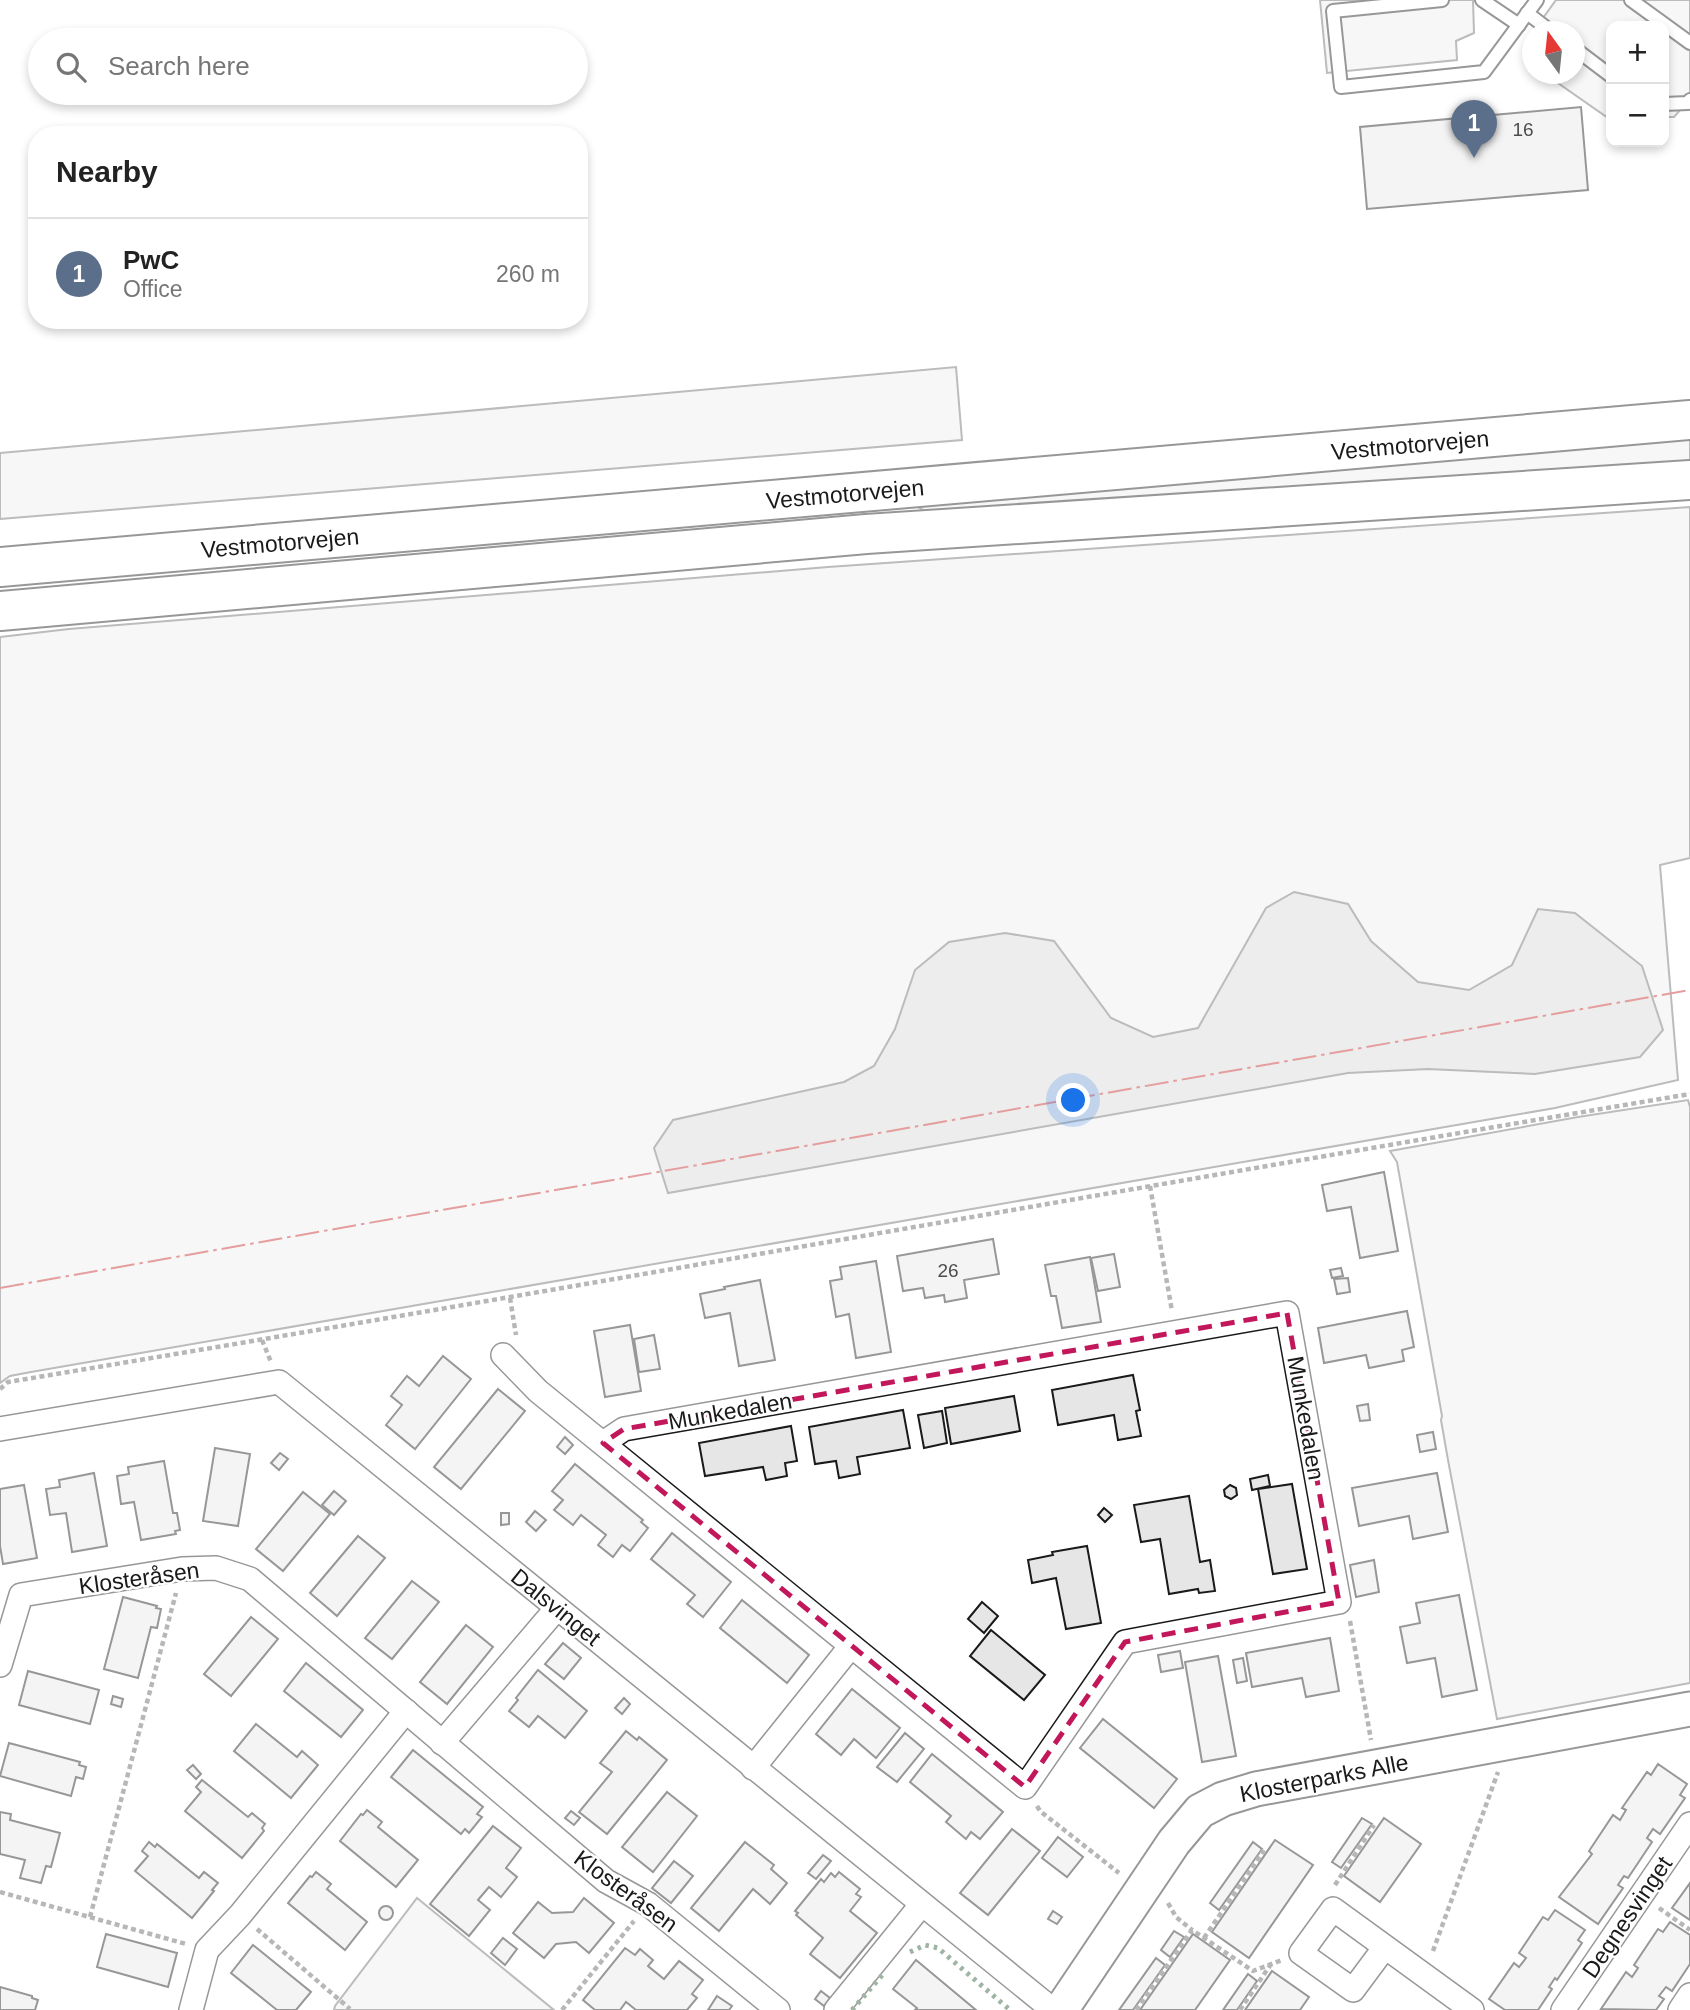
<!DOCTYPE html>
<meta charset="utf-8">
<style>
:root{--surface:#fff;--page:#f2f2f2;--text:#222;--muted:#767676;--line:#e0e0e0;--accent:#ea580c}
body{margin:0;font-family:Arial,sans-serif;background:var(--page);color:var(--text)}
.controls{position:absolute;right:21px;top:21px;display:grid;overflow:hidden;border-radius:14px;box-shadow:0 4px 10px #0003}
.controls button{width:63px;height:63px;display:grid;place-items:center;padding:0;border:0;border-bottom:2px solid var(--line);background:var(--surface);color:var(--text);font:35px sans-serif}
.compass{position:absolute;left:1522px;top:21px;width:63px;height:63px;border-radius:50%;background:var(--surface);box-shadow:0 4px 10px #0003;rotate:345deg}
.you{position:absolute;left:1074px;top:1101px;width:24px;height:24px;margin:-18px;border:5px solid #fff;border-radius:50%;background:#1a73e8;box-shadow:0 0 0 10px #1a73e833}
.badge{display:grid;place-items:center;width:46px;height:46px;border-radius:50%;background:var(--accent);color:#fff;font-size:23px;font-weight:700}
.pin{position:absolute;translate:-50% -58px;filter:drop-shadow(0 2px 4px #0008)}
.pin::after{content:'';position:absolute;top:37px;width:24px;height:21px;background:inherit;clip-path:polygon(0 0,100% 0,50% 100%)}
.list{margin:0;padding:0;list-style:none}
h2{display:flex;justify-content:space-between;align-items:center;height:91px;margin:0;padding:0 28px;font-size:30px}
h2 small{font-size:23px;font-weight:400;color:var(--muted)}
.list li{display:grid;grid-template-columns:46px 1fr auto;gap:21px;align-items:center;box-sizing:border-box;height:112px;padding:0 28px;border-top:2px solid var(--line)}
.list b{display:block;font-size:26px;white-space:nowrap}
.list p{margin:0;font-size:23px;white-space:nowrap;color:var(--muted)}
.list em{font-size:23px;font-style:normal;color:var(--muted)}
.icon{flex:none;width:38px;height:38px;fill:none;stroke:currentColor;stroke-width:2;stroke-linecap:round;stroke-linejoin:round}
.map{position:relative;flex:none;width:1690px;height:2010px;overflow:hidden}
.search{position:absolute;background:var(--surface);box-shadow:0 4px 10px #0003;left:28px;top:28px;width:560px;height:77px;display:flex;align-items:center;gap:18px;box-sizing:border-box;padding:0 24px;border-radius:38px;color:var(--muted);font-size:26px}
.panel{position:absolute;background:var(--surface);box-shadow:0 4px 10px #0003;left:28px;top:126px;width:560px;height:203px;border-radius:28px}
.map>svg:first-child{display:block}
.built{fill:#ededed;stroke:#6a6a6a;stroke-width:2}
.water{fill:#d7d7d7;stroke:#6a6a6a;stroke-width:2}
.building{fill:#e6e6e6;stroke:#1a1a1a;stroke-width:2}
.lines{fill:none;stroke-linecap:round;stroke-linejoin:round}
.lane-casing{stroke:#1a1a1a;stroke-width:16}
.street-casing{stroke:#1a1a1a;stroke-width:26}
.secondary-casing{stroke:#1a1a1a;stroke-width:37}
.highway-casing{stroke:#1a1a1a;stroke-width:42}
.path{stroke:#5f5f5f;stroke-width:4.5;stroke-dasharray:5 3.5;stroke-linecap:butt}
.lane{stroke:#fff;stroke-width:12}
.street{stroke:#fff;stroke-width:23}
.secondary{stroke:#fff;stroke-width:33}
.highway{stroke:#fff;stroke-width:38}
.hedge{stroke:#2b5a34;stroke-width:5;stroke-dasharray:3.5 5;stroke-linecap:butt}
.power{stroke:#c62828;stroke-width:2;stroke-dasharray:24 5 3.5 5;stroke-linecap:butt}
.marked{fill:none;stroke:#c2185b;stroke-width:5;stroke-dasharray:14 9;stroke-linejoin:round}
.labels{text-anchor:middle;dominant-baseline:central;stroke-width:5;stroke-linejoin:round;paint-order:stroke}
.number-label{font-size:19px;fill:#4d4d4d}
.street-label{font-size:23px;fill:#1a1a1a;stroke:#fff}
</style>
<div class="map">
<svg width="1690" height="2010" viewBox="0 0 1690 2010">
<rect width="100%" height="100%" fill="#fff"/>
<g class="built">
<polygon points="1320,0 1473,0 1474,33 1456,41 1457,60 1327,73"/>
<polygon points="1556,0 1690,0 1690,99 1674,117 1664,117 1664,26 1611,26 1611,120 1545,74 1574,74 1574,32 1533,32"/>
<polygon points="956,367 962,440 0,519 0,453"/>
<polygon points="1690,437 1690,464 925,511 918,507 941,500"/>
<polygon points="1690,507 1690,858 1660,865 1678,1080 1555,1108 31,1372 10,1376 0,1383 0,637 69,629 828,567"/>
<polygon points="1688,1100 1690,1107 1690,1683 1497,1719 1448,1460 1441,1420 1442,1416 1397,1162 1390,1151 1578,1117"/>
<polygon points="417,1898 554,2010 334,2010 335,2006"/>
</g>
<polygon class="water" points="1294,892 1348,904 1371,941 1418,982 1469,990 1512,965 1538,909 1575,913 1642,966 1663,1030 1640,1057 1535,1074 1428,1069 1348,1073 668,1193 654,1148 673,1120 844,1082 874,1066 895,1029 915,970 949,942 1005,933 1054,941 1111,1018 1153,1037 1198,1028 1266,908"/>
<g class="building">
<polygon points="1581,107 1588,190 1367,209 1360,127"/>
<polygon points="1384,1172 1398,1251 1360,1258 1351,1207 1327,1211 1322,1185"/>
<polygon points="993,1239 999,1274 964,1280 967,1298 945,1302 944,1295 925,1298 923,1288 903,1291 897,1256"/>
<polygon points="1114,1254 1120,1287 1098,1291 1091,1258"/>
<polygon points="1090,1257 1101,1322 1062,1328 1056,1296 1051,1296 1045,1265"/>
<polygon points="876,1261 891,1352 856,1358 849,1314 836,1317 830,1281 842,1279 840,1267"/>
<polygon points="1341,1268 1343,1276 1332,1278 1330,1270"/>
<polygon points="1348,1278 1350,1292 1337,1294 1334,1279"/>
<polygon points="760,1280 775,1360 739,1366 730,1313 705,1318 700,1294 725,1289 724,1287"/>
<polygon points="1407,1311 1414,1347 1402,1350 1404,1361 1369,1368 1366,1355 1324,1363 1318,1328"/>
<polygon points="630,1325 641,1391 605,1397 594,1331"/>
<polygon points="654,1335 660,1369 639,1372 634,1339"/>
<polygon points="443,1356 471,1379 415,1449 386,1425 402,1405 391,1396 407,1376 419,1386"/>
<polygon points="1133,1375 1140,1410 1136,1411 1141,1436 1118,1440 1114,1415 1058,1425 1052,1390"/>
<polygon points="498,1389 525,1411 461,1489 434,1467"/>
<polygon points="1014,1396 1020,1431 951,1444 945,1408"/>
<polygon points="1368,1404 1370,1420 1360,1421 1357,1406"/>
<polygon points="903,1410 910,1448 857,1457 860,1474 839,1478 836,1461 815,1464 809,1427"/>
<polygon points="942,1411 947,1443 924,1448 918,1415"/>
<polygon points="791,1426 797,1461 785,1463 787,1476 766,1480 763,1467 705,1476 699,1443"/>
<polygon points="1433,1432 1436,1449 1420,1452 1417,1435"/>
<polygon points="565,1437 573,1445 565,1454 557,1447"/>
<polygon points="215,1448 250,1454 238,1526 203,1521"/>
<polygon points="280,1453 288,1459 279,1470 271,1463"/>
<polygon points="164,1461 173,1513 177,1513 180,1530 175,1531 176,1534 141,1540 134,1502 121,1504 117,1476 129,1474 128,1467"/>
<polygon points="575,1464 643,1520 641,1522 648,1528 630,1551 622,1545 613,1557 598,1545 606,1535 581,1515 573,1525 554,1510 563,1500 552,1491"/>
<polygon points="94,1473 107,1546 72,1552 66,1513 50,1515 46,1489 60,1487 59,1480"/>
<polygon points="1437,1473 1448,1532 1413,1539 1409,1516 1359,1526 1352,1488"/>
<polygon points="1268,1475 1270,1486 1252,1490 1250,1479"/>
<polygon points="1292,1484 1307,1569 1273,1574 1258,1489"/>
<polygon points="24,1485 37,1558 3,1564 0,1546 0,1489"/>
<polygon points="1230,1485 1236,1488 1237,1495 1231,1499 1225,1496 1224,1490"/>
<polygon points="334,1491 346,1501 334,1515 322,1505"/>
<polygon points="303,1492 330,1514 283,1571 256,1549"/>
<polygon points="1189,1496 1200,1562 1210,1560 1215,1591 1199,1593 1198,1589 1169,1594 1160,1539 1141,1542 1134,1505"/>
<polygon points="1104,1508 1112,1515 1105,1522 1098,1515"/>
<polygon points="535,1511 546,1520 536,1531 526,1522"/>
<polygon points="501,1513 509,1513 509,1524 501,1525"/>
<polygon points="672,1533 731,1582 703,1617 687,1604 695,1595 651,1559"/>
<polygon points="358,1536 385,1558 337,1616 310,1593"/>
<polygon points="1087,1546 1101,1623 1066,1629 1056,1578 1032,1583 1028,1560 1053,1555 1052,1552"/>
<polygon points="1374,1560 1379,1592 1356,1597 1350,1565"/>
<polygon points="412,1581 439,1602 392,1659 365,1638"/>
<polygon points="1459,1595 1477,1690 1442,1697 1435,1658 1407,1663 1400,1627 1420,1623 1416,1603"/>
<polygon points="123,1597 157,1606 156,1608 161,1609 157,1628 151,1627 138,1678 104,1669"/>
<polygon points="742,1600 809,1655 787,1683 720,1628"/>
<polygon points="982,1602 998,1616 984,1633 968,1619"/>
<polygon points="251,1617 278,1639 231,1696 204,1674"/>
<polygon points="466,1625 493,1647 447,1704 420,1682"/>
<polygon points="991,1630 1045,1675 1024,1700 970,1656"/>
<polygon points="1330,1638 1339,1691 1306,1697 1302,1678 1252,1687 1246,1653"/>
<polygon points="563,1643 581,1658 564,1679 545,1664"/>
<polygon points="1180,1651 1183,1668 1161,1672 1158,1655"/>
<polygon points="1218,1656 1236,1756 1202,1762 1185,1662"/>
<polygon points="1243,1658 1247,1681 1237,1683 1233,1660"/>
<polygon points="306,1663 363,1710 341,1737 284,1691"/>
<polygon points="538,1670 587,1711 565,1738 538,1716 529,1727 509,1711 518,1700 516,1698"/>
<polygon points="28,1671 99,1690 90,1724 19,1705"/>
<polygon points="852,1689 900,1728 876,1758 854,1739 841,1755 816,1734"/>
<polygon points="113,1696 123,1699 121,1707 111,1704"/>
<polygon points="624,1698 630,1704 622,1714 615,1708"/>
<polygon points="1103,1719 1177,1779 1154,1808 1080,1748"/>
<polygon points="256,1724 297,1757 302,1751 318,1765 291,1798 234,1751"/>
<polygon points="626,1731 637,1740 639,1737 667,1760 607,1834 579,1812 612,1772 600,1763"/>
<polygon points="905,1733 924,1749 897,1782 877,1767"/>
<polygon points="9,1743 80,1762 79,1765 86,1767 83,1779 76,1777 71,1796 0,1776"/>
<polygon points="413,1750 483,1807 477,1814 482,1817 469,1833 465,1829 461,1834 391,1777"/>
<polygon points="932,1754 1003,1812 980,1839 971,1832 966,1839 946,1822 951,1816 910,1782"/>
<polygon points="1658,1764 1687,1784 1680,1795 1685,1798 1660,1834 1653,1829 1647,1838 1652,1842 1628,1878 1624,1876 1618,1885 1623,1888 1598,1924 1559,1897 1592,1854 1589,1851 1613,1815 1620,1820 1626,1810 1622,1808 1647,1772 1651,1775"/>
<polygon points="193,1765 201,1774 196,1779 187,1770"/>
<polygon points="202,1780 248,1817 252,1813 265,1824 262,1828 264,1831 242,1858 185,1811 201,1792 196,1787"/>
<polygon points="667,1792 697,1816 653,1872 622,1847"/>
<polygon points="367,1810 382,1822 378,1827 418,1860 396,1887 340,1841 361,1814 363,1815"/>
<polygon points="571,1811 580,1818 574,1825 565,1818"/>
<polygon points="0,1812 11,1814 10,1820 60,1833 51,1867 46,1866 41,1883 20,1878 25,1860 0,1854"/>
<polygon points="1362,1818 1372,1824 1341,1868 1332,1862"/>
<polygon points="1384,1818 1421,1844 1380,1902 1344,1876"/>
<polygon points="493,1826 521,1848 506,1868 517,1877 501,1897 489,1887 478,1900 490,1910 469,1936 430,1904"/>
<polygon points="1012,1829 1040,1851 988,1915 960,1893"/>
<polygon points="1058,1837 1083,1857 1067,1877 1042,1858"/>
<polygon points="1275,1840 1313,1865 1249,1958 1212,1932"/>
<polygon points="149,1842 155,1847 157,1844 199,1878 204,1872 218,1883 212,1890 214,1891 192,1918 135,1871 148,1856 142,1851"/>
<polygon points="745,1842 774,1865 771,1869 787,1883 770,1904 753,1889 719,1931 691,1908"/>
<polygon points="1253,1842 1262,1849 1219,1910 1210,1903"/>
<polygon points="823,1855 831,1861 816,1879 808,1873"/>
<polygon points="674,1861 693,1876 671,1903 652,1888"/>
<polygon points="316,1872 331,1884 327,1889 367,1922 345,1950 288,1903 310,1876 312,1877"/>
<polygon points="839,1872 860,1889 856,1894 861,1897 850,1911 877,1933 840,1978 810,1954 823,1938 796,1915 798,1913 795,1911 821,1879 824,1882 831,1873 835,1877"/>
<polygon points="1690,1883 1690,1920 1672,1908"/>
<polygon points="584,1898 614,1923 589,1953 576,1942 556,1944 544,1958 513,1933 538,1902 552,1913 573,1912"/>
<circle cx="386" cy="1913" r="7"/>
<polygon points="1555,1910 1585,1930 1578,1940 1582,1943 1557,1980 1555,1978 1549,1987 1552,1989 1538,2010 1505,2010 1489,1999 1514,1963 1519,1967 1526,1958 1519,1953 1543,1917 1548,1920"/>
<polygon points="1053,1911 1062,1917 1057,1924 1048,1919"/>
<polygon points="1670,1922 1690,1935 1690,1964 1672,1991 1666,1987 1659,1996 1664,1999 1656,2010 1601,2009 1626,1972 1632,1977 1638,1968 1634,1965 1658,1929 1663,1932"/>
<polygon points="1174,1931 1184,1937 1170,1957 1161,1950"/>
<polygon points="106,1934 177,1953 168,1987 97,1967"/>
<polygon points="1193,1934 1230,1960 1195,2010 1140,2010"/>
<polygon points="503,1938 517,1949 505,1965 491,1953"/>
<polygon points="253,1945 311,1992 296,2010 277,2010 231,1973"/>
<polygon points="625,1948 635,1955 640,1949 653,1960 648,1966 664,1979 679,1961 703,1980 692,1994 697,1998 687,2010 636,2010 626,2002 620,2010 595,2010 583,2000"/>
<polygon points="1156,1958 1165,1965 1133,2010 1119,2010"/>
<polygon points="916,1960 976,2010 915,2010 917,2008 893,1989"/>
<polygon points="1272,1971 1309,1997 1300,2010 1245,2010"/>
<polygon points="1248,1974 1257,1981 1237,2010 1223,2010"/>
<polygon points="0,1987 32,1996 32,1998 38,2000 35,2010 0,2010"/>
<polygon points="821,1991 830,1998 824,2006 815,1999"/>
<polygon points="717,1996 732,2006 729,2010 708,2010"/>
</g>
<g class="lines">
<defs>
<g id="lane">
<polyline points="1442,0 1333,11 1341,87 1484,72 1537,0"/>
<polyline points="1482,0 1519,25"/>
<polyline points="1631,0 1690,43"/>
<polyline points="1527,13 1552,32"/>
<polyline points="1574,48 1611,76"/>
<polyline points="1664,104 1688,103 1690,100"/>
</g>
<g id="street">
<polyline points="503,1355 538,1391 1025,1787 1125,1642 1339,1602 1287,1313 624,1429 603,1443"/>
<polyline points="0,1429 279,1382 1053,2010"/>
<polyline points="0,1665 21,1595 182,1569 216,1568 250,1579 606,1881 648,1904 778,2010"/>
<polyline points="442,1743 557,1608"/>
<polyline points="753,1768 851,1646"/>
<polyline points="1385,1947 1353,1990 1301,1953 1333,1909 1472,2010"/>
<polyline points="191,2010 207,1950 240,1915 406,1711"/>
<polyline points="836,2010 922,1904"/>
<polyline points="1563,2010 1690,1824"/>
<polyline points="1680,2010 1690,1995"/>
</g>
<polyline id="secondary" points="1061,2010 1174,1842 1200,1811 1223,1799 1256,1789 1690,1709"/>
<g id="highway">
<polyline points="0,567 1690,420"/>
<polyline points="0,611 866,534 1690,480"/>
</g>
</defs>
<use href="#lane" class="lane-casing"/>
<use href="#street" class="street-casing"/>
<use href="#secondary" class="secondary-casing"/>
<use href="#highway" class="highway-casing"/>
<g class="path">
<polyline points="1150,1186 1172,1311"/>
<polyline points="510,1298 516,1335"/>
<polyline points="262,1340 271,1362"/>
<path d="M0 1389 8 1382C569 1289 1129 1188 1690 1094"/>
<polyline points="1350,1621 1371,1740"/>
<polyline points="1037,1806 1040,1811 1119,1873"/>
<polyline points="1335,1885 1374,1825"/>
<polyline points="0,1892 186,1944"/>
<polyline points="1168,1903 1176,1917 1192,1930"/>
<polyline points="1659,1908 1690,1930"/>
<polyline points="90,1917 176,1593"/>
<polyline points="257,1929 350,2009"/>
<polyline points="1204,1938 1264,1850"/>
<polyline points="1433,1951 1498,1772"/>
<polyline points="562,2010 634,1921"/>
<polyline points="1136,2010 1192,1930 1253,1971 1282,1960"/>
<polyline points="1240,2010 1271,1964"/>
</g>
<use href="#lane" class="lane"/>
<use href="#street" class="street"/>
<use href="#secondary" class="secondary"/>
<use href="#highway" class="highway"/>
<g class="hedge">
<polyline points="910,1952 925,1945 938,1948 1010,2010"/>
<polyline points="852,2010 884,1973"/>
</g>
<polyline class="power" points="0,1288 1690,990"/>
</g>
<path d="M0 0H1690V2010H0ZM1287 1313 1339 1602 1125 1642 1025 1787 603 1443 624 1429Z" fill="#fff" fill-opacity=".55" fill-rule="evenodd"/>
<path class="marked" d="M1287 1313 1339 1602 1125 1642 1025 1787 603 1443 624 1429Z"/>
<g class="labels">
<g class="number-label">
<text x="1523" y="129">16</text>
<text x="948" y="1270">26</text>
</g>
<g class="street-label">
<text transform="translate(1410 445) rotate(-5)">Vestmotorvejen</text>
<text transform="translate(845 494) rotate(-5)">Vestmotorvejen</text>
<text transform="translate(280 543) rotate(-5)">Vestmotorvejen</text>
<text transform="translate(730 1411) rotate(-10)">Munkedalen</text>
<text transform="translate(1306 1418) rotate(80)">Munkedalen</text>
<text transform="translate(139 1578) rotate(-8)">Klosteråsen</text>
<text transform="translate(556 1607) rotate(39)">Dalsvinget</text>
<text transform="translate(1324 1778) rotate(-11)">Klosterparks Alle</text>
<text transform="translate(626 1891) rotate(36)">Klosteråsen</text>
<text transform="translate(1627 1917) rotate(-56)">Degnesvinget</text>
</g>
</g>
</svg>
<div class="controls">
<button>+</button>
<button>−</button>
</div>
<svg class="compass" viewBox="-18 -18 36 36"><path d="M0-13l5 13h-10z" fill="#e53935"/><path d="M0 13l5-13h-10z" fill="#767676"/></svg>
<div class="you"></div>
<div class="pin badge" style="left:1474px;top:158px;background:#5c6f8a">1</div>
<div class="search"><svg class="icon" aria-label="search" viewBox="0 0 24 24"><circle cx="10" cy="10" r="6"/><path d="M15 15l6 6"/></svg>Search here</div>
<section class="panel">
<h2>Nearby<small></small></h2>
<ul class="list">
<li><span class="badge" style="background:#5c6f8a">1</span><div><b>PwC</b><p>Office</p></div><em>260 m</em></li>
</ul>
</section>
</div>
